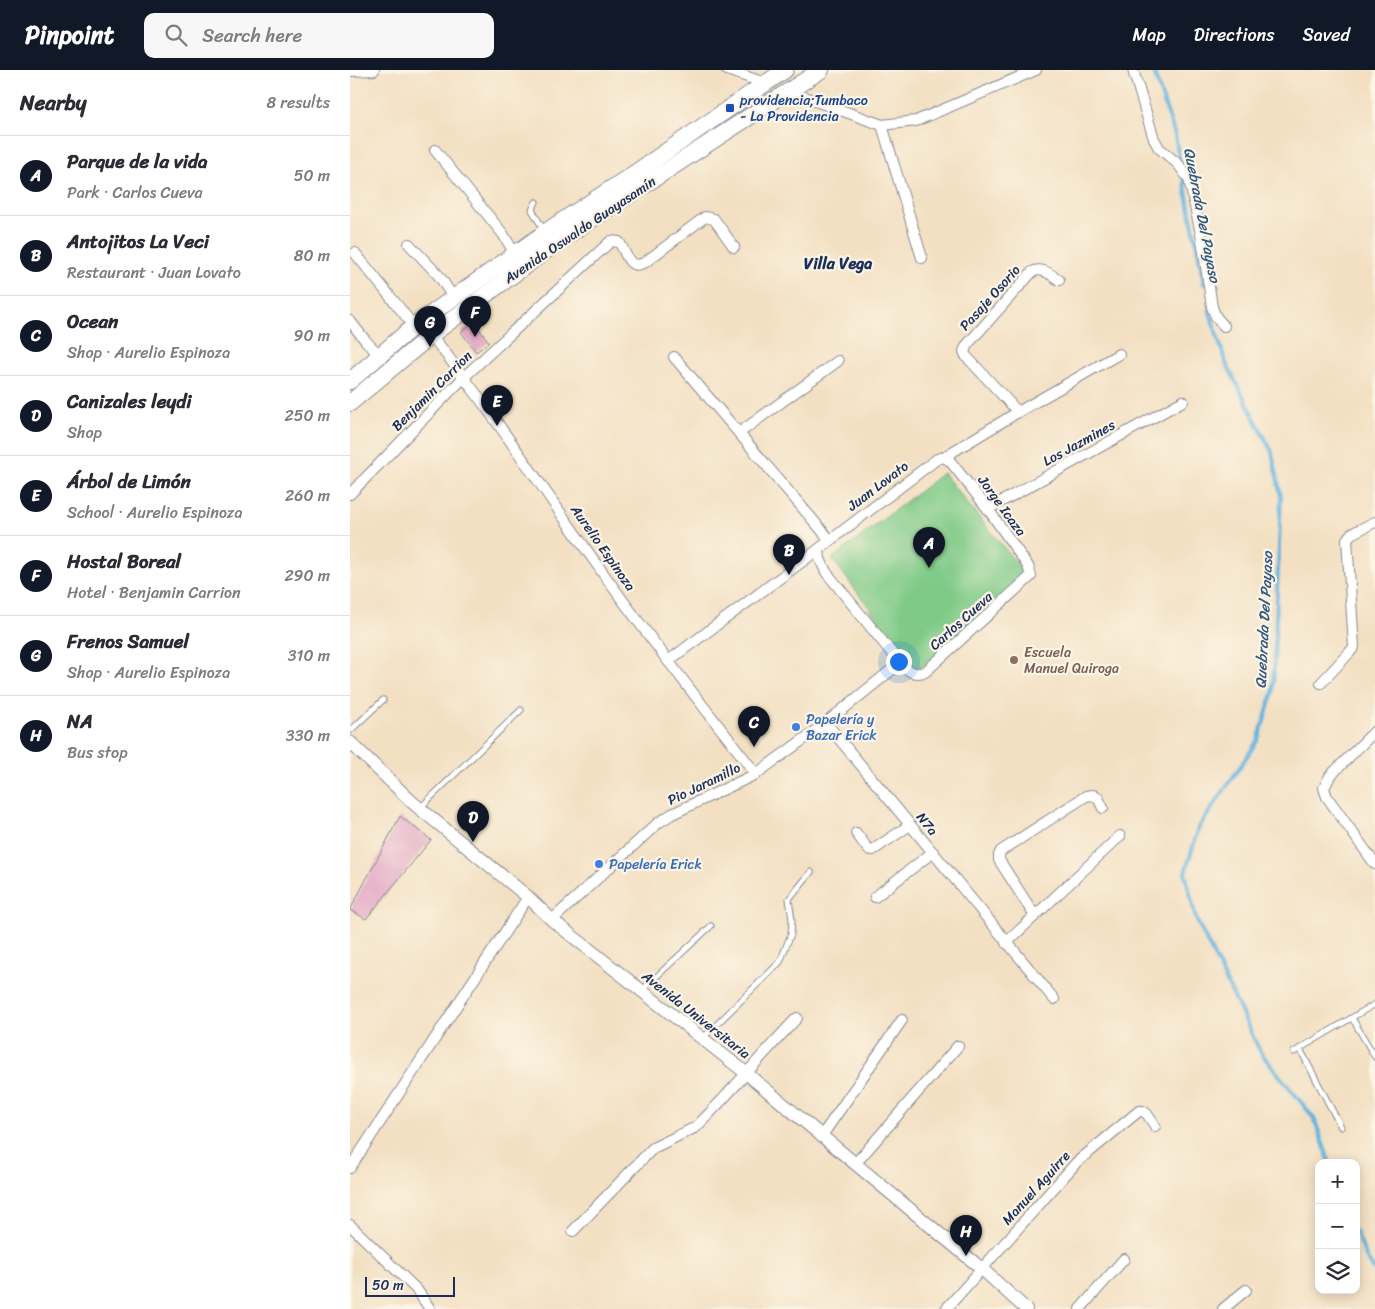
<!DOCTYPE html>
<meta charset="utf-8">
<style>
:root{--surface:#fff;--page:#f7f7f7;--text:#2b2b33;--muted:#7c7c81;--line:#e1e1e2;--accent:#111827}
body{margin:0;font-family:Sriracha,sans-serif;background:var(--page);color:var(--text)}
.controls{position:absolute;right:15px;bottom:15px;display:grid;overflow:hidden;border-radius:10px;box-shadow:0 2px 12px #0003}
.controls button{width:45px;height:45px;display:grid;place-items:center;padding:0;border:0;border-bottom:1px solid var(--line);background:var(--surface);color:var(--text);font:25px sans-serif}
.scale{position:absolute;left:15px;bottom:12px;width:90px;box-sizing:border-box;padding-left:5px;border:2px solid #1b2f5e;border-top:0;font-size:14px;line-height:18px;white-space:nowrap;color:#1b2f5e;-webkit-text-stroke:4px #fcf5e5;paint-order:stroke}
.you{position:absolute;left:548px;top:591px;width:18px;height:18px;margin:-12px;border:4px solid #fff;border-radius:50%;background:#1a73e8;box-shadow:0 0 0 8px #1a73e833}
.badge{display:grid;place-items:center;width:32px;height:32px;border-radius:50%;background:var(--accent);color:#fff;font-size:16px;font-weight:700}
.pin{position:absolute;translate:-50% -41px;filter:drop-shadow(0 1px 2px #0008)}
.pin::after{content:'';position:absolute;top:26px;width:18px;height:15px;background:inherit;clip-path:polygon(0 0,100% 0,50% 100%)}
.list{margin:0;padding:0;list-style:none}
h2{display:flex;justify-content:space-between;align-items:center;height:65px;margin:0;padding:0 20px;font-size:21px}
h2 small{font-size:16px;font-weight:400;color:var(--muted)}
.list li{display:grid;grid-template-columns:32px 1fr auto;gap:15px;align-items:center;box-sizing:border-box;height:80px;padding:0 20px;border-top:1px solid var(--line)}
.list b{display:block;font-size:19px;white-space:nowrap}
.list p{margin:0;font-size:16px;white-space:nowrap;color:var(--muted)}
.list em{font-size:16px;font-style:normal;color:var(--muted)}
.icon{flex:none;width:28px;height:28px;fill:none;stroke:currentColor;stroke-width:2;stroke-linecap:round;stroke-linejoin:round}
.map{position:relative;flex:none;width:1025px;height:1239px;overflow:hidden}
header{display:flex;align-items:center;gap:30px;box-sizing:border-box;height:70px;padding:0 25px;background:var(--accent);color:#fff}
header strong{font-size:24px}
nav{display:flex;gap:28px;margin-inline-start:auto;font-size:18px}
.search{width:350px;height:45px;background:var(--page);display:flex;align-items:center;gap:12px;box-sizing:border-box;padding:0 18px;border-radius:10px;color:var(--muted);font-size:19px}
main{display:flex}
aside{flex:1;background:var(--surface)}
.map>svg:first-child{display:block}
.green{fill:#7fca87;stroke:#4d7c72}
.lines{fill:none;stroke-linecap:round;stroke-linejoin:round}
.stream{stroke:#65b4df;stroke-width:4}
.building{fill:#e2a7c5}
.service-casing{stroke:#878890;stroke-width:7}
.minor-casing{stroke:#878890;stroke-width:12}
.tertiary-casing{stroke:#878890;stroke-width:14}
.primary-casing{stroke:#878890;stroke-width:18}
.service{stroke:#fff;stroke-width:5}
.minor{stroke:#fff;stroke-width:10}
.tertiary{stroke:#fff;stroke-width:12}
.primary{stroke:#fff;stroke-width:16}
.transit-dot{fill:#1a4fb4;stroke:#fcf5e5;stroke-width:2}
.education-dot{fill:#8d6e63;stroke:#fcf5e5;stroke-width:2}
.shop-dot{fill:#3f7fe0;stroke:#fcf5e5;stroke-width:2}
.labels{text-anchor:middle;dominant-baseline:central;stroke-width:4.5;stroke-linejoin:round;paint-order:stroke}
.transit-label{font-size:14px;fill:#164399;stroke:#fcf5e5;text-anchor:start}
.street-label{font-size:14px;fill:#1b2f5e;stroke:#fcf5e5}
.education-label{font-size:14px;fill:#785e54;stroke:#fcf5e5;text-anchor:start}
.shop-label{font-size:14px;fill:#366cbe;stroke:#fcf5e5;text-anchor:start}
.water-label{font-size:15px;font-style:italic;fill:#315785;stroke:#fcf5e5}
.quarter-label{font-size:16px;font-weight:bold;fill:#1b2f5e;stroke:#fcf5e5}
</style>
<header>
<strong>Pinpoint</strong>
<div class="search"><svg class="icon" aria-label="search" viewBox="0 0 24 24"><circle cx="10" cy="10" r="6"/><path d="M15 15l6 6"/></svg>Search here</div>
<nav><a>Map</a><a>Directions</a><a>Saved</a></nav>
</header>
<main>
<aside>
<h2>Nearby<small>8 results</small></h2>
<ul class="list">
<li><span class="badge">A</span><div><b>Parque de la vida</b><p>Park · Carlos Cueva</p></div><em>50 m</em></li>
<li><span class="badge">B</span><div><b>Antojitos La Veci</b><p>Restaurant · Juan Lovato</p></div><em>80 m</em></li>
<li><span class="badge">C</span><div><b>Ocean</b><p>Shop · Aurelio Espinoza</p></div><em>90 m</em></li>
<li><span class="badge">D</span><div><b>Canizales leydi</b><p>Shop</p></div><em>250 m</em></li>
<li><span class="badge">E</span><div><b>Árbol de Limón</b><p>School · Aurelio Espinoza</p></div><em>260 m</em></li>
<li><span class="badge">F</span><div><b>Hostal Boreal</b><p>Hotel · Benjamin Carrion</p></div><em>290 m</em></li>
<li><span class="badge">G</span><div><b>Frenos Samuel</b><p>Shop · Aurelio Espinoza</p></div><em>310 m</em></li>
<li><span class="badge">H</span><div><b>NA</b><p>Bus stop</p></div><em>330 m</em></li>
</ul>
</aside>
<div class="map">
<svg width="1025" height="1239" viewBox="0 0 1025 1239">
<rect width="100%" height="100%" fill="#fcf5e5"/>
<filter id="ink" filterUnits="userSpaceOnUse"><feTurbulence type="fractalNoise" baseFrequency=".02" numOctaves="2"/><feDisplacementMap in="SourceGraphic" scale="10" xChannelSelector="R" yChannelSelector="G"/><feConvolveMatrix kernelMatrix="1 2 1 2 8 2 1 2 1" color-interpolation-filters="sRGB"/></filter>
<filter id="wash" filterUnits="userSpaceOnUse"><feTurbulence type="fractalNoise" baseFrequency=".0096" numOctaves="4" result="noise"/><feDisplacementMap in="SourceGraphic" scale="20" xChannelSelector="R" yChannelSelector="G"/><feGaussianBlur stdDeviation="1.12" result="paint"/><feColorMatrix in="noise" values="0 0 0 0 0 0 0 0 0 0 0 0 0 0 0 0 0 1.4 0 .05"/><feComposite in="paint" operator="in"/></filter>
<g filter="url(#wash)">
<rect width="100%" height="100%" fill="#f3e0c3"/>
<polygon class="green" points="593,403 677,506 567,601 482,489"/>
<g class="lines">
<g class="stream">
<polyline points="803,0 825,65 830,93"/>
<polyline points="833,105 854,214"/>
<polyline points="859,240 876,293 922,382 931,427 923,622 908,670 849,757 835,803 846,849 911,983 964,1048 980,1093"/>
<polyline points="1006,1161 1016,1187 1025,1201"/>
</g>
</g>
<g id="blocks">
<g class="building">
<polygon points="124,252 139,272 126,282 111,262"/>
<polygon points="50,746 81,770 16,849 0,840"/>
</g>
</g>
</g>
<g filter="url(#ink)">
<use href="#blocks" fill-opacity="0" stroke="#878890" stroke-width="1"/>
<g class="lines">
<defs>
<g id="service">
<polyline points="186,132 182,140 194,160"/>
<polyline points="0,661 33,630"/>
<polyline points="70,738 171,640"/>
<polyline points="292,920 361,856"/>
<polyline points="1002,948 1025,987"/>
<polyline points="353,968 430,892 441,864 442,850 439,829 461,802"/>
<polyline points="950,979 991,1057"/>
<polyline points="944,982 1025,934"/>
</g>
<g id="minor">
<polyline points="377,0 415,13"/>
<polyline points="783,0 804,69 809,78 828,94 839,109 852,169 862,237 866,247 874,256"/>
<polyline points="0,1 24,0"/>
<polyline points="438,21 532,55 566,51 686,0"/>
<polyline points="532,55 572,188"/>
<polyline points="85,80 153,164 165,184"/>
<polyline points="59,174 90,207 104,229"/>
<polyline points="5,183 64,256"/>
<polyline points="0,251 15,270 30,286"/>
<path d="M81 265C146 346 202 433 263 517 309 581 358 642 406 704"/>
<polyline points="324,287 480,470"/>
<path d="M668 342 616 286 614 281 617 275 682 202C692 197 700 204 709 210"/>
<polyline points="389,363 488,291"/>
<path d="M0 424 115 306 261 171 269 172C277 183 277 200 294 193L355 147 364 149 384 177"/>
<polyline points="638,439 833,331"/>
<path d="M469 479 470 489 476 502 550 593C558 601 563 605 575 602L681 506 678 496 638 439 600 391 594 387"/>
<polyline points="318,591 457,488 587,389 594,387 668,342 769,284"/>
<polyline points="971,613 1000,582 1004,577 997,469 1001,464 1025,452"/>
<polyline points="476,653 704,929"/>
<polyline points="1025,661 980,706 974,718 977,727 1025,794"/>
<polyline points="506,763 518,779 523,780 560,755"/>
<polyline points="525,827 583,782"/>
<polyline points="685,846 649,790 649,785 651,781 736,726 743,725 748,728 753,738"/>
<polyline points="202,850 308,753 322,744 406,704 476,653 550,593"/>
<polyline points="656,873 770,766"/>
<polyline points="471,1067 552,950"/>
<polyline points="505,1094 608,976"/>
<polyline points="0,1098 178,827"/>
<polyline points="0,1155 67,1220 80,1239"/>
<path d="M223 1161 303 1078 346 1057 351 1052C384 1019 414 982 447 948"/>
<polyline points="596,1239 726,1093 789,1041 793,1041 797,1044 805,1056"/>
<polyline points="730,1239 774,1189"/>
<polyline points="873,1239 896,1220"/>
</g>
<polyline id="tertiary" points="0,672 62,732 178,827 202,850 396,1003 632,1199 676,1239"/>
<g id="primary">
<polyline points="0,311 64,256 203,157 282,105 435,0"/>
<polyline points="0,333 81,265 213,168 471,0"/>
</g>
</defs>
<use href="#service" class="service-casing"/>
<use href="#minor" class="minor-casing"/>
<use href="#tertiary" class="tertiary-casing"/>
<use href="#primary" class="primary-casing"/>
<use href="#service" class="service"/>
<use href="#minor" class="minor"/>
<use href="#tertiary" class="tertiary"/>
<use href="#primary" class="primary"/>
</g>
</g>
<rect class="transit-dot" x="375" y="33" width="10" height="10" rx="2.5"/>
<circle class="education-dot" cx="664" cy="590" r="5"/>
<g class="shop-dot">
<circle cx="446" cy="657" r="5"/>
<circle cx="249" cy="794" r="5"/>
</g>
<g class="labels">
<g class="transit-label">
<text x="390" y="30">providencia;Tumbaco<tspan x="390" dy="16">- La Providencia</tspan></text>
</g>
<g class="street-label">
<text transform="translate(230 160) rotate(-34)">Avenida Oswaldo Guayasamín</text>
<text transform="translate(640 228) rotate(-48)">Pasaje Osorio</text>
<text transform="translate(82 321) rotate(-45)">Benjamin Carrion</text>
<text transform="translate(729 373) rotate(-29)">Los Jazmines</text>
<text transform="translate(528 416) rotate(-37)">Juan Lovato</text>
<text transform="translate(652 436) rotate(54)">Jorge Icaza</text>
<text transform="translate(253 478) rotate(55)">Aurelio Espinoza</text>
<text transform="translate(611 551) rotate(-42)">Carlos Cueva</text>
<text transform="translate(354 714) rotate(-26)">Pio Jaramillo</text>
<text transform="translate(577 754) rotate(51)">N7a</text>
<text transform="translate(346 945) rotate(38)">Avenida Universitaria</text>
<text transform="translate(686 1118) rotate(-48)">Manuel Aguirre</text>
</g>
<g class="education-label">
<text x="674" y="582">Escuela<tspan x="674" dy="16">Manuel Quiroga</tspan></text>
</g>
<g class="shop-label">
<text x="456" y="649">Papelería y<tspan x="456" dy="16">Bazar Erick</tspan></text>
<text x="259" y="794">Papelería Erick</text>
</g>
<g class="water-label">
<text transform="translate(852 145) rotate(79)">Quebrada Del Payaso</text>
<text transform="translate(914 550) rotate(-87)">Quebrada Del Payaso</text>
</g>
<g class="quarter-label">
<text x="488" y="193">Villa Vega</text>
</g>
</g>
</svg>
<div class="controls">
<button>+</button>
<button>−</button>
<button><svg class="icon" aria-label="layers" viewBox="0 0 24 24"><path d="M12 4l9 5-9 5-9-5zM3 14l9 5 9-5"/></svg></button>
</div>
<div class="scale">50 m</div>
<div class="you"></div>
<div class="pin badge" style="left:579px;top:498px">A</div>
<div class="pin badge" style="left:439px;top:505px">B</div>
<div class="pin badge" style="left:404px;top:677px">C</div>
<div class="pin badge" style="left:123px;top:772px">D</div>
<div class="pin badge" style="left:147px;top:356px">E</div>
<div class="pin badge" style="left:125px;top:267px">F</div>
<div class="pin badge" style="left:80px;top:277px">G</div>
<div class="pin badge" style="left:616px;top:1186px">H</div>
</div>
</main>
